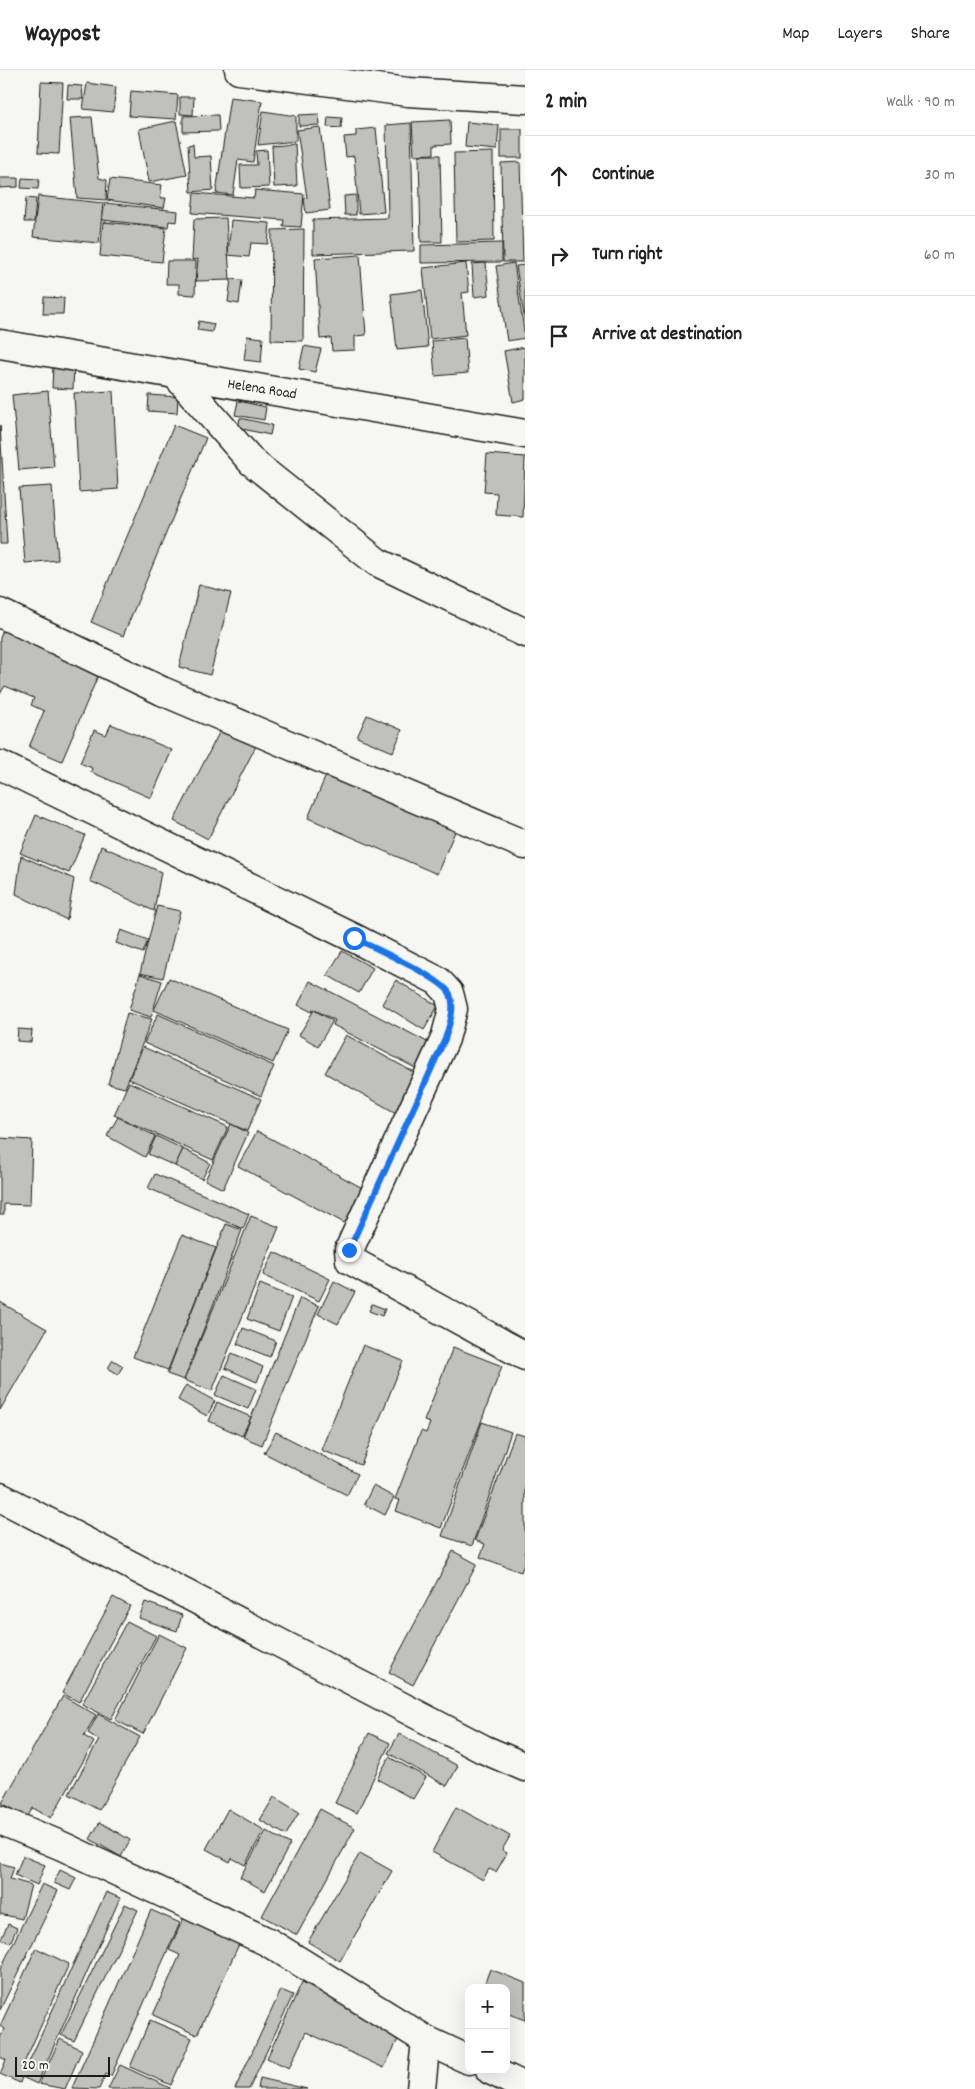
<!DOCTYPE html>
<meta charset="utf-8">
<style>
:root{--surface:#fff;--page:#f2f2f2;--text:#222;--muted:#767676;--line:#e0e0e0}
body{margin:0;font-family:Dekko,sans-serif;background:var(--page);color:var(--text)}
.controls{position:absolute;right:15px;bottom:15px;display:grid;overflow:hidden;border-radius:10px;box-shadow:0 5px 20px #0002}
.controls button{width:45px;height:45px;display:grid;place-items:center;padding:0;border:0;border-bottom:1px solid var(--line);background:var(--surface);color:var(--text);font:25px sans-serif}
.scale{position:absolute;left:15px;bottom:12px;width:95px;box-sizing:border-box;padding-left:5px;border:2px solid #1c1c1c;border-top:0;font-size:14px;line-height:18px;white-space:nowrap;color:#1c1c1c;-webkit-text-stroke:4px #f6f6f2;paint-order:stroke}
.stop{position:absolute;width:15px;height:15px;margin:-11px;border:4px solid #1a73e8;border-radius:50%;background:#fff}
.stop.end{background:#1a73e8;border-color:#fff;box-shadow:0 1px 5px #0008}
.list{margin:0;padding:0;list-style:none}
h2{display:flex;justify-content:space-between;align-items:center;height:65px;margin:0;padding:0 20px;font-size:21px}
h2 small{font-size:16px;font-weight:400;color:var(--muted)}
.list li{display:grid;grid-template-columns:32px 1fr auto;gap:15px;align-items:center;box-sizing:border-box;height:80px;padding:0 20px;border-top:1px solid var(--line)}
.list b{display:block;font-size:19px;white-space:nowrap}
.list em{font-size:16px;font-style:normal;color:var(--muted)}
.icon{flex:none;width:28px;height:28px;fill:none;stroke:currentColor;stroke-width:2;stroke-linecap:round;stroke-linejoin:round}
.map{position:relative;flex:none;width:525px;height:2019px;overflow:hidden}
header{display:flex;align-items:center;gap:30px;box-sizing:border-box;height:70px;padding:0 25px;background:var(--surface);border-bottom:1px solid var(--line)}
header strong{font-size:24px}
nav{display:flex;gap:28px;margin-inline-start:auto;font-size:18px}
main{display:flex}
aside{flex:1;background:var(--surface)}
.map>svg:first-child{display:block}
.building{fill:#c0c0bd;stroke:#1c1c1c}
.lines{fill:none;stroke-linecap:round;stroke-linejoin:round}
.minor-casing{stroke:#1c1c1c;stroke-width:31}
.minor{stroke:#f6f6f2;stroke-width:28}
.route{stroke:#1a73e8;stroke-width:6}
.labels{text-anchor:middle;dominant-baseline:central;stroke-width:4;stroke-linejoin:round;paint-order:stroke}
.street-label{font-size:15px;fill:#1c1c1c;stroke:#f6f6f2}
</style>
<header>
<strong>Waypost</strong>
<nav><a>Map</a><a>Layers</a><a>Share</a></nav>
</header>
<main>
<div class="map">
<svg width="525" height="2019" viewBox="0 0 525 2019">
<rect width="100%" height="100%" fill="#f6f6f2"/>
<filter id="ink" filterUnits="userSpaceOnUse"><feTurbulence type="fractalNoise" baseFrequency=".02" numOctaves="2"/><feDisplacementMap in="SourceGraphic" scale="10" xChannelSelector="R" yChannelSelector="G"/><feConvolveMatrix kernelMatrix="1 2 1 2 8 2 1 2 1" color-interpolation-filters="sRGB"/></filter>
<g filter="url(#ink)">
<g class="building">
<polygon points="41,12 63,13 59,84 38,83"/>
<polygon points="87,13 116,17 113,42 83,39"/>
<polygon points="68,15 82,16 83,29 67,29"/>
<polygon points="131,21 178,25 176,49 129,46"/>
<polygon points="180,27 194,27 193,45 180,44"/>
<polygon points="230,27 262,31 253,92 238,90 233,125 216,123"/>
<polygon points="263,41 296,46 296,71 258,75"/>
<polygon points="319,44 320,55 299,56 299,45"/>
<polygon points="218,45 219,61 183,62 183,46"/>
<polygon points="92,47 99,108 107,110 106,130 77,128 70,48"/>
<polygon points="328,47 342,48 341,58 327,57"/>
<polygon points="450,50 451,74 434,75 434,84 414,85 412,52"/>
<polygon points="176,51 187,105 149,112 139,59"/>
<polygon points="467,52 499,55 497,80 465,77"/>
<polygon points="411,53 414,181 313,184 313,150 388,148 386,55"/>
<polygon points="320,57 330,140 306,143 304,129 307,128 297,60"/>
<polygon points="376,58 384,142 359,144 354,86 346,87 344,67 356,66 356,60"/>
<rect x="501" y="59" width="21" height="29"/>
<polygon points="193,74 194,87 211,86 213,120 191,122 188,75"/>
<polygon points="295,74 297,116 274,117 272,76"/>
<polygon points="267,80 269,117 241,118 240,95 257,95 256,81"/>
<polygon points="493,82 494,171 456,172 454,83"/>
<polygon points="419,85 440,85 442,172 421,172"/>
<polygon points="520,92 523,192 503,192 501,93"/>
<polygon points="0,108 18,108 18,117 0,118"/>
<polygon points="22,108 39,109 38,119 21,118"/>
<polygon points="110,109 162,115 160,128 166,128 164,138 107,130"/>
<polygon points="255,120 304,124 301,157 283,156 284,150 192,143 194,123 254,128"/>
<polygon points="356,125 356,145 345,145 344,126"/>
<polygon points="38,126 103,133 99,173 33,167"/>
<polygon points="26,128 36,129 34,152 24,152"/>
<polygon points="105,133 178,141 177,152 169,151 168,157 102,150"/>
<polygon points="226,148 230,210 196,211 198,189 192,190 194,149"/>
<polygon points="231,150 270,153 268,174 251,173 249,187 228,185"/>
<polygon points="103,152 166,158 162,192 100,186"/>
<polygon points="304,159 303,271 271,270 272,160"/>
<polygon points="502,173 502,192 421,193 421,175"/>
<polygon points="360,185 366,265 355,266 355,280 332,281 331,268 320,269 315,188"/>
<polygon points="167,191 196,191 195,225 179,224 179,214 166,214"/>
<polygon points="466,193 469,222 462,223 466,265 430,269 423,198"/>
<polygon points="486,193 489,225 474,227 472,194"/>
<polygon points="514,193 525,268 507,271 496,196"/>
<polygon points="525,195 525,252 516,196"/>
<polygon points="231,209 242,210 239,234 228,232"/>
<polygon points="422,220 428,277 397,280 391,224"/>
<polygon points="44,227 64,228 63,244 43,244"/>
<polygon points="199,251 214,254 212,262 197,260"/>
<polygon points="247,266 263,268 261,292 244,290"/>
<polygon points="465,268 468,303 435,306 432,271"/>
<polygon points="304,276 321,279 315,302 299,299"/>
<polygon points="525,277 525,329 513,332 504,281"/>
<polygon points="53,296 74,296 73,319 52,318"/>
<polygon points="48,321 54,397 19,400 12,325"/>
<polygon points="113,321 118,419 79,422 74,323"/>
<polygon points="149,325 178,327 177,343 148,341"/>
<polygon points="238,331 266,337 264,350 235,345"/>
<polygon points="240,348 272,355 270,365 238,358"/>
<polygon points="0,355 7,474 0,474"/>
<polygon points="174,355 206,368 123,566 91,552"/>
<polygon points="487,384 525,387 523,447 496,445 497,423 484,422"/>
<polygon points="52,416 58,490 25,493 19,418"/>
<polygon points="199,515 231,523 210,605 179,597"/>
<polygon points="3,560 100,601 62,691 29,677 44,641 31,635 34,628 5,616 0,624 0,568"/>
<polygon points="367,645 402,660 393,682 357,667"/>
<polygon points="111,654 172,680 151,728 91,702 92,698 80,693 94,660 106,665"/>
<polygon points="222,657 257,674 208,769 174,751"/>
<polygon points="327,703 456,759 437,804 308,748"/>
<polygon points="36,745 85,765 69,803 20,783"/>
<polygon points="101,776 161,802 154,841 90,811"/>
<polygon points="21,786 74,809 67,850 16,824"/>
<polygon points="157,836 180,841 163,908 140,903"/>
<polygon points="121,860 148,870 143,883 116,873"/>
<polygon points="342,881 373,898 359,923 327,905"/>
<polygon points="140,904 162,911 151,947 129,940"/>
<polygon points="169,908 288,960 273,993 154,940"/>
<polygon points="396,910 438,936 424,960 382,934"/>
<polygon points="310,911 435,976 423,1002 333,955 335,950 313,939 312,942 298,935"/>
<polygon points="314,940 333,951 318,976 299,965"/>
<polygon points="127,943 152,949 125,1018 108,1014"/>
<polygon points="158,944 274,996 261,1026 144,973"/>
<polygon points="18,959 32,960 31,972 17,971"/>
<polygon points="346,965 417,1004 396,1043 325,1003"/>
<polygon points="143,977 261,1029 247,1061 129,1009"/>
<polygon points="129,1012 228,1057 213,1090 114,1045"/>
<polygon points="118,1047 155,1066 145,1087 107,1066"/>
<polygon points="231,1054 248,1063 223,1119 205,1110"/>
<polygon points="257,1061 368,1121 350,1156 238,1096"/>
<polygon points="156,1066 183,1079 175,1096 148,1084"/>
<polygon points="0,1068 32,1070 30,1135 4,1134 4,1145 0,1145"/>
<polygon points="183,1079 210,1093 202,1109 175,1096"/>
<polygon points="155,1104 249,1144 243,1159 148,1118"/>
<polygon points="251,1146 279,1157 212,1321 184,1310"/>
<polygon points="226,1154 242,1160 184,1310 167,1304"/>
<polygon points="182,1165 216,1178 168,1300 133,1287"/>
<polygon points="274,1182 330,1209 319,1231 263,1205"/>
<polygon points="334,1211 355,1222 338,1254 318,1244"/>
<polygon points="260,1214 292,1227 279,1261 247,1249"/>
<polygon points="300,1228 319,1236 262,1375 243,1367"/>
<polygon points="0,1232 47,1259 0,1340"/>
<polygon points="372,1234 385,1239 382,1246 369,1241"/>
<polygon points="243,1258 276,1271 270,1287 237,1274"/>
<polygon points="363,1275 403,1291 361,1395 321,1380"/>
<polygon points="453,1277 502,1296 441,1458 396,1441 400,1430 395,1429 421,1361 426,1363 430,1353 424,1351"/>
<polygon points="232,1283 263,1297 257,1312 225,1298"/>
<polygon points="113,1290 123,1296 118,1304 108,1298"/>
<polygon points="224,1305 256,1319 248,1339 215,1325"/>
<polygon points="186,1315 215,1331 207,1346 178,1330"/>
<polygon points="217,1332 251,1347 242,1366 209,1351"/>
<polygon points="482,1352 511,1362 472,1476 442,1466"/>
<polygon points="276,1362 358,1404 347,1425 264,1383"/>
<polygon points="515,1363 525,1366 525,1492 521,1502 480,1487 485,1474 475,1470"/>
<polygon points="373,1416 394,1427 385,1445 364,1434"/>
<polygon points="453,1481 477,1494 413,1615 389,1602"/>
<polygon points="113,1527 130,1536 79,1632 62,1623"/>
<polygon points="145,1532 182,1545 177,1561 139,1548"/>
<polygon points="127,1551 156,1566 111,1649 82,1634"/>
<polygon points="159,1564 187,1578 143,1664 115,1650"/>
<polygon points="63,1626 96,1645 84,1666 94,1672 51,1748 33,1738 27,1747 2,1733"/>
<polygon points="98,1644 140,1667 99,1740 69,1724 99,1670 88,1663"/>
<polygon points="369,1663 390,1673 357,1743 335,1733"/>
<polygon points="399,1664 458,1696 447,1716 388,1683"/>
<polygon points="389,1687 426,1707 413,1729 377,1709"/>
<polygon points="274,1727 299,1742 286,1765 260,1750"/>
<polygon points="456,1737 510,1766 502,1780 507,1783 496,1802 489,1799 483,1810 432,1782"/>
<polygon points="228,1739 264,1760 245,1795 232,1788 230,1792 206,1779"/>
<polygon points="320,1739 355,1758 297,1865 262,1846"/>
<polygon points="100,1752 130,1770 121,1787 90,1769"/>
<polygon points="266,1761 290,1774 265,1821 240,1807"/>
<polygon points="360,1783 392,1801 340,1891 308,1872"/>
<polygon points="23,1786 45,1795 37,1815 15,1805"/>
<polygon points="0,1793 14,1797 10,1809 31,1815 22,1849 0,1844"/>
<polygon points="60,1800 76,1808 70,1820 54,1813"/>
<polygon points="42,1814 58,1821 0,1940 0,1900"/>
<polygon points="106,1822 120,1828 37,2014 22,2007 20,2013 0,2004 6,1990 0,1987 0,1968 4,1959 0,1956 36,1878 69,1894 24,1993 28,1994"/>
<polygon points="125,1834 138,1840 74,1971 61,1965"/>
<polygon points="151,1840 180,1853 111,2006 106,2004 99,2019 72,2018"/>
<polygon points="184,1847 240,1872 197,1965 153,1945 180,1885 169,1880"/>
<polygon points="8,1854 17,1858 10,1873 1,1869"/>
<polygon points="490,1899 525,1913 525,1950 506,1943 506,1918 483,1918"/>
<polygon points="302,1912 403,1959 384,1998 306,1962 289,1998 267,1988"/>
<polygon points="281,1920 293,1925 249,2019 235,2019"/>
<polygon points="150,1950 192,1968 171,2015 130,1997"/>
<polygon points="60,1969 82,1980 65,2019 39,2014"/>
<polygon points="120,1995 170,2018 170,2019 108,2019"/>
<polygon points="260,2008 307,2019 258,2019"/>
</g>
<g class="lines">
<defs>
<g id="minor">
<polyline points="239,0 408,22 525,29"/>
<polyline points="0,274 525,364"/>
<polyline points="177,306 252,392 377,492 525,563"/>
<polyline points="0,543 162,621 525,775"/>
<polyline points="0,695 354,868 438,911 449,923 453,939 445,969 349,1180 350,1190 525,1286"/>
<polyline points="0,1427 483,1679 525,1697"/>
<polyline points="0,1750 62,1776 268,1872 426,1970 421,2019"/>
<polyline points="426,1970 469,1990"/>
<polyline points="490,2000 525,2017"/>
</g>
</defs>
<use href="#minor" class="minor-casing"/>
<use href="#minor" class="minor"/>
</g>
</g>
<g class="lines" filter="url(#ink)">
<path class="route" d="M349 1180 445 969C449 955 456 939 450 924 443 908 372 877 354 868"/>
</g>
<g class="labels">
<g class="street-label">
<text transform="translate(262 320) rotate(9)">Helena Road</text>
</g>
</g>
</svg>
<div class="controls">
<button>+</button>
<button>−</button>
</div>
<div class="scale">20 m</div>
<div class="stop" style="left:354px;top:868px"></div>
<div class="stop end" style="left:349px;top:1180px"></div>
</div>
<aside>
<h2>2 min<small>Walk · 90 m</small></h2>
<ul class="list">
<li><svg class="icon" aria-label="ahead" viewBox="0 0 24 24"><path d="M12 20V5M6 11l6-6 6 6"/></svg><div><b>Continue</b></div><em>30 m</em></li>
<li><svg class="icon" aria-label="right" viewBox="0 0 24 24"><path d="M7 20v-9h11M14 6l5 5-5 5"/></svg><div><b>Turn right</b></div><em>60 m</em></li>
<li><svg class="icon" aria-label="arrive" viewBox="0 0 24 24"><path d="M6 21V4h12l-3 4 3 4H6"/></svg><div><b>Arrive at destination</b></div></li>
</ul>
</aside>
</main>
